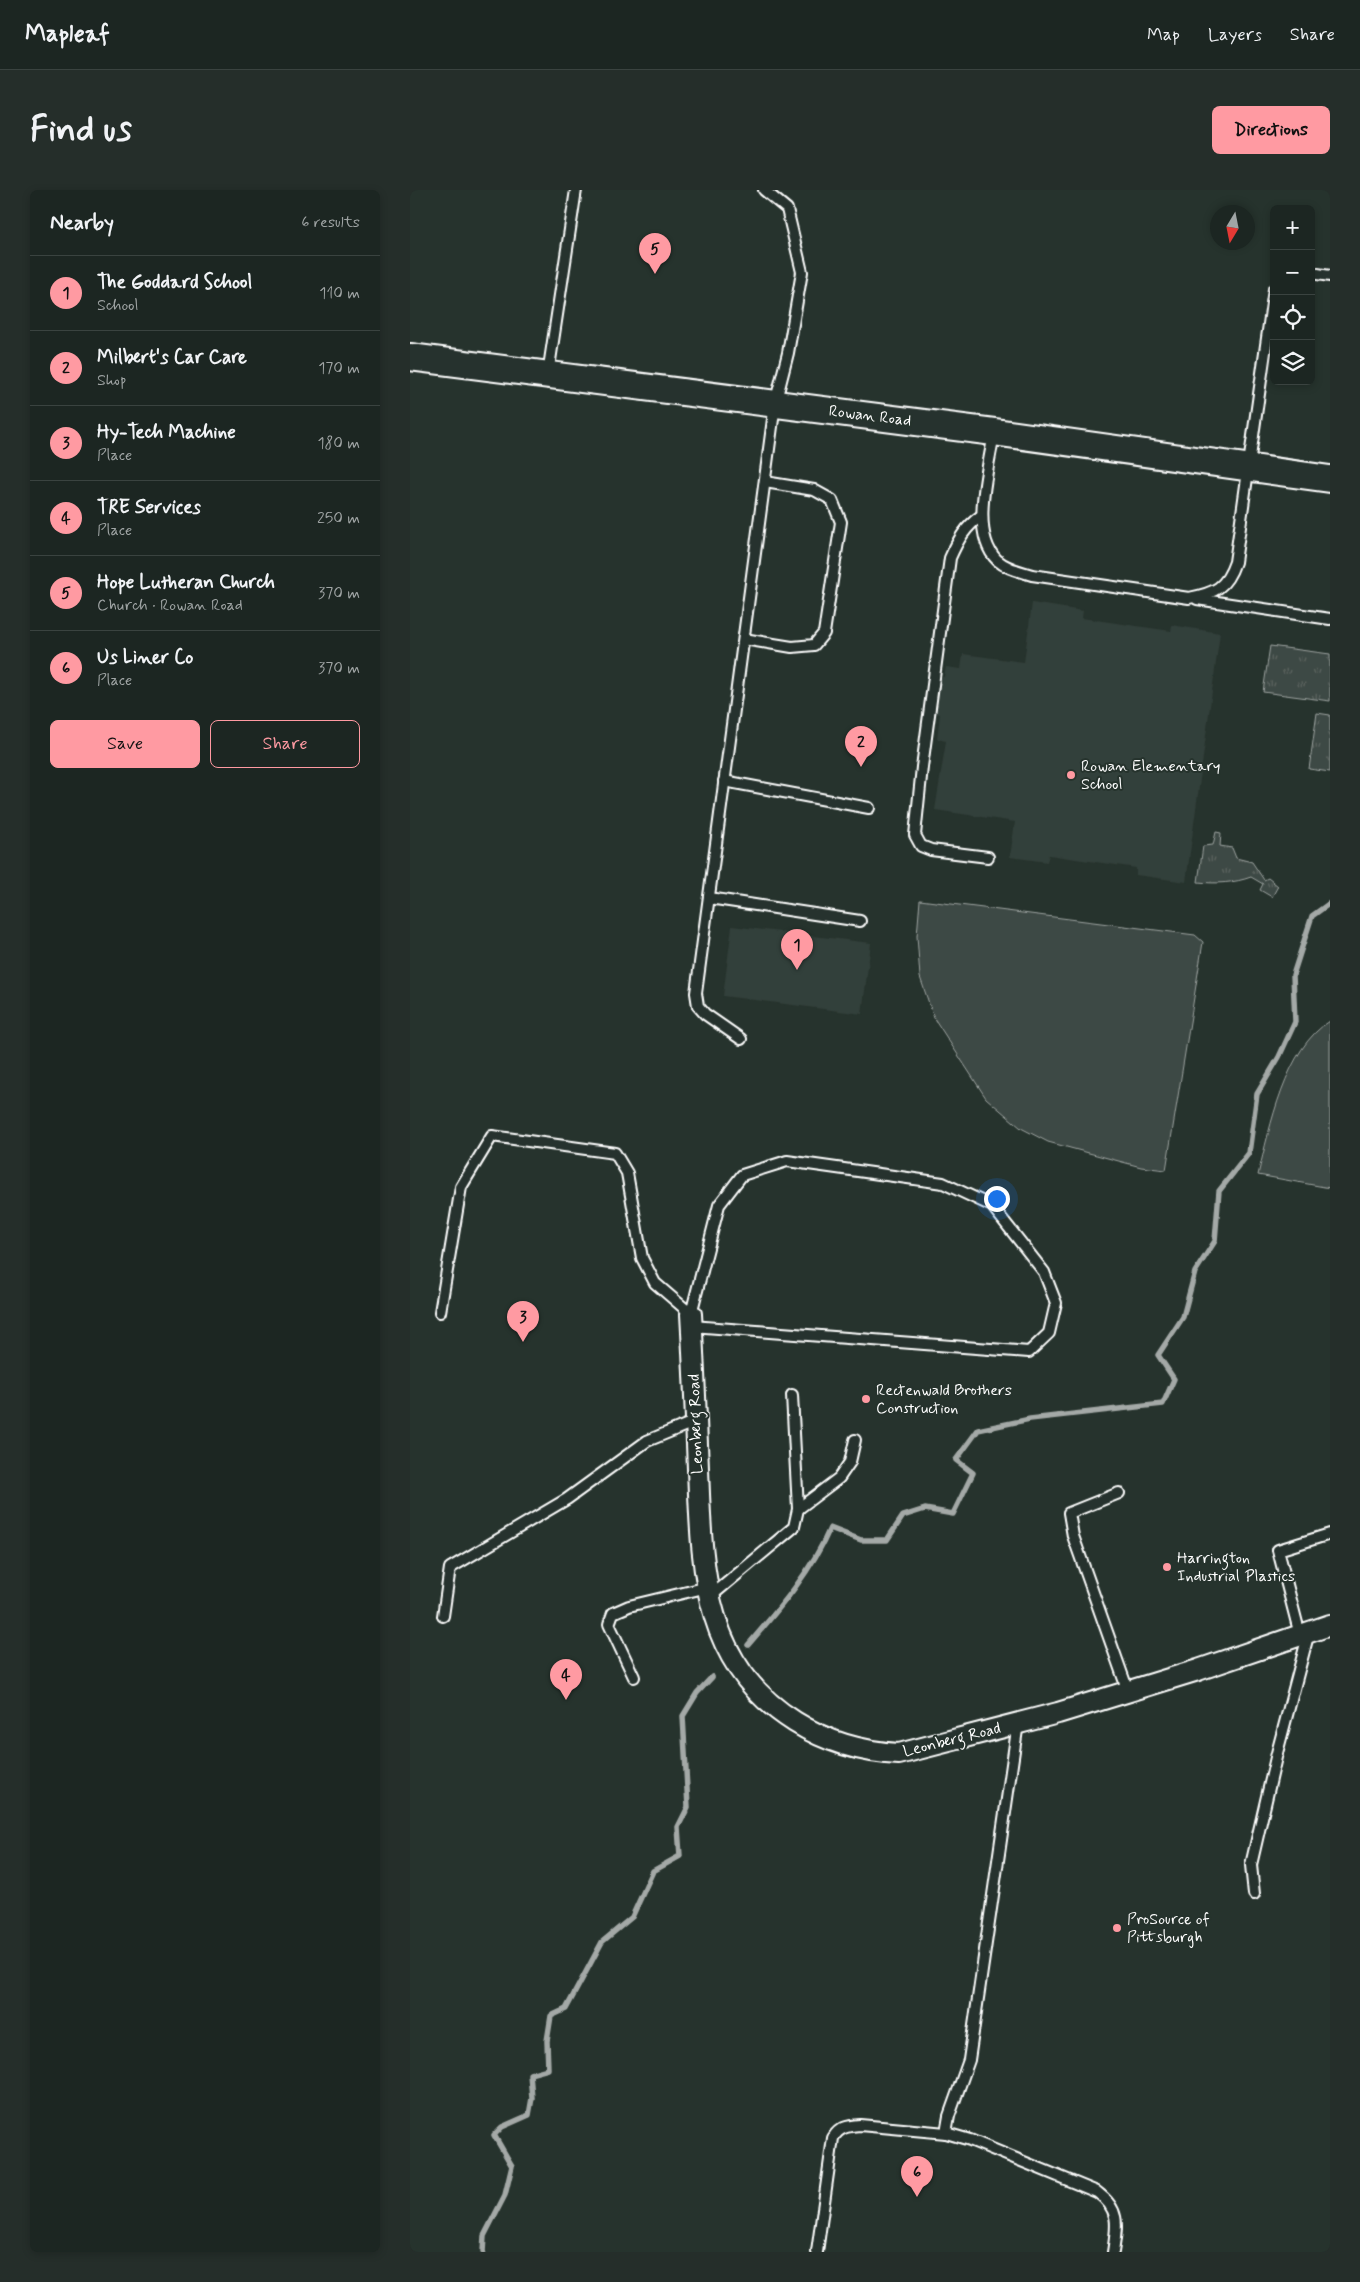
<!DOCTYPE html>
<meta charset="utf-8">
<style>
:root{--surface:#1c2622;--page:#252e2a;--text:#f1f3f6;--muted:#a0a5a5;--line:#3a4340;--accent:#ff9aa2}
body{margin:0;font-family:Mynerve,sans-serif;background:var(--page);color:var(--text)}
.controls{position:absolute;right:15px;top:15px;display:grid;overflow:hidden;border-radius:8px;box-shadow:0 2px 8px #0003}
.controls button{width:45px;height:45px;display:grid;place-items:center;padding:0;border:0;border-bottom:1px solid var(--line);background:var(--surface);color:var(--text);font:25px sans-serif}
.compass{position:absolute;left:800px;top:15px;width:45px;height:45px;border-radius:50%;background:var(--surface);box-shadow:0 2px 8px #0003;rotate:190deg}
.you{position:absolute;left:586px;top:1008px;width:18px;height:18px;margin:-12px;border:4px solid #fff;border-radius:50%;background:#1a73e8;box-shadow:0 0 0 8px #1a73e833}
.badge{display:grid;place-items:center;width:32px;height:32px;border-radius:50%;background:var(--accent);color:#111;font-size:16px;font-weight:700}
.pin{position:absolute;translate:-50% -41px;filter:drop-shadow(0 1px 2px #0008)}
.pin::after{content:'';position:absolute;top:26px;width:18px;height:15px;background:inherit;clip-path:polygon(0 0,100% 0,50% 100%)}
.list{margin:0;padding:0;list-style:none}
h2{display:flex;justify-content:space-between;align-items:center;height:65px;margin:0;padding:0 20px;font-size:21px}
h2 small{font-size:16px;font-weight:400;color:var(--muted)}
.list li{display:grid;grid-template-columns:32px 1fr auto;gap:15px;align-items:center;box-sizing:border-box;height:75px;padding:0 20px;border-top:1px solid var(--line)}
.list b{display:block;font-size:19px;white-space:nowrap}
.list p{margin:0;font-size:16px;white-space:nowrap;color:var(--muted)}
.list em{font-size:16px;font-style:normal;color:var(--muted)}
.actions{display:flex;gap:10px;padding:15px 20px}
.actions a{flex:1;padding:11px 0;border:1px solid var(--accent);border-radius:8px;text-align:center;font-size:18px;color:var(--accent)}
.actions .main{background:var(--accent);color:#111}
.icon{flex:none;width:28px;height:28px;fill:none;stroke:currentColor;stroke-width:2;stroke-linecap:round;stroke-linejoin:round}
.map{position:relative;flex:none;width:920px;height:2062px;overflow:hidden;border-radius:8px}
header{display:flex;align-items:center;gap:30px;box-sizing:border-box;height:70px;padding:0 25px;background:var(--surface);border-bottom:1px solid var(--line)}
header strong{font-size:24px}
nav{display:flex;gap:28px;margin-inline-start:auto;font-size:18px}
.intro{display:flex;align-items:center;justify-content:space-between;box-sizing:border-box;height:120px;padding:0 30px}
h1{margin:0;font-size:35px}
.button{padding:12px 22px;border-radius:8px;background:var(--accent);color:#111;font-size:18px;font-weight:700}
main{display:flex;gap:30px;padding:0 30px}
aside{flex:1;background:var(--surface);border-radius:8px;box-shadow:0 2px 8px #0003}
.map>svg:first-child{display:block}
.built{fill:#333f3a}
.grass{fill:#3e4944;stroke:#9ea4a2}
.park{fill:url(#park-tufts);stroke:#9ea4a2}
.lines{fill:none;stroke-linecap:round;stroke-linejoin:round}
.stream{stroke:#a4a9a7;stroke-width:5.5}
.service-casing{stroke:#fff;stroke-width:14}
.minor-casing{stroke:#fff;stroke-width:24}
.tertiary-casing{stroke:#fff;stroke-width:30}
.service{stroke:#26332d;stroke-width:10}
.minor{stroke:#26332d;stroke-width:20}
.tertiary{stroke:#26332d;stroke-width:26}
.poi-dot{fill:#ff9aa2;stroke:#26332d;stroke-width:2}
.labels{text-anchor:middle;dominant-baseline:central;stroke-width:4;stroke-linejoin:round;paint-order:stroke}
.street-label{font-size:16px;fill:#fff;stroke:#26332d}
.poi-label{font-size:16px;fill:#fff;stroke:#26332d;text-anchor:start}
</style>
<header>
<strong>Mapleaf</strong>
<nav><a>Map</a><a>Layers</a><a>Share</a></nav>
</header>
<div class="intro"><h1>Find us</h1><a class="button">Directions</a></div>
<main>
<aside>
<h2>Nearby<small>6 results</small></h2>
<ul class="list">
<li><span class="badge">1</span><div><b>The Goddard School</b><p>School</p></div><em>110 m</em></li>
<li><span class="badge">2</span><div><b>Milbert's Car Care</b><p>Shop</p></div><em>170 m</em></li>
<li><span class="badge">3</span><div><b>Hy-Tech Machine</b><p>Place</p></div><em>180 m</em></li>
<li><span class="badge">4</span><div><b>TRE Services</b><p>Place</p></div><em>250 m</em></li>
<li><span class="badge">5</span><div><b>Hope Lutheran Church</b><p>Church · Rowan Road</p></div><em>370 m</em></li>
<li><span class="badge">6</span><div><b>Us Liner Co</b><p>Place</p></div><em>370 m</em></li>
</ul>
<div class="actions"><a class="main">Save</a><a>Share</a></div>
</aside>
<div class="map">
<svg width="920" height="2062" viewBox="0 0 920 2062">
<defs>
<pattern id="park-tufts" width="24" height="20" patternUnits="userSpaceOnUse" patternTransform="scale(1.25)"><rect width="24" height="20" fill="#3e4944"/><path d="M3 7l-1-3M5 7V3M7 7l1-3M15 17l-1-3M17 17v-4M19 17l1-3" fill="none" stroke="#5b6460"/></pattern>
</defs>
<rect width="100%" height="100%" fill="#26332d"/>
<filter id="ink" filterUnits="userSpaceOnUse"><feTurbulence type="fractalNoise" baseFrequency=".02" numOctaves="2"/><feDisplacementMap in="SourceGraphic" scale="10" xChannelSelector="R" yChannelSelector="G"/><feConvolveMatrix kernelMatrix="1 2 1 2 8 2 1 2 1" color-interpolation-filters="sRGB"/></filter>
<g filter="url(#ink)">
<g class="built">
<polygon points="622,413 673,421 672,428 761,441 762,435 810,443 776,692 726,685 726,678 639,665 637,672 600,667 605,632 525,620 536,551 527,549 530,524 524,523 529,487 534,487 536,477 551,479 553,464 614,472"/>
<polygon points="322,736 461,753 452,824 313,806"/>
</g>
<g class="grass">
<polygon points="510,710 785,745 793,752 756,980 731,977 638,952 611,938 576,908 524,828 510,787 507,746"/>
<path d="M920 831V998L848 985C860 937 875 858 920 831Z"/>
</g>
<g class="park">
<polygon points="860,456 920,464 920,511 853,502"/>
<polygon points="907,523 920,525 920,582 899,579"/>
<path d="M806 642 811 643 810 656 822 658 826 668 842 672 854 690 858 688 868 696 862 707 850 700 853 694 841 687C825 693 806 694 788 692L793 656 803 655Z"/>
</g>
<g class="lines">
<g class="stream">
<path d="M338 1455C368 1420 402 1381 420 1338L451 1350H477L493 1326 515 1319 543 1324 563 1283 546 1270 568 1240 620 1229 753 1214 764 1189 748 1165 773 1127 785 1082 805 1051 809 1001 839 963 847 904 869 867 885 832 883 785 902 726 920 713"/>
<polyline points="73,2062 74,2046 95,2005 102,1976 84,1945 92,1937 119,1925 122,1908 120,1884 138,1879 137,1851 141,1826 156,1819 192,1752 222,1727 243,1681 270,1666 268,1637 278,1617 273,1526 287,1503 302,1487"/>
</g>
<defs>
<g id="service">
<polyline points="901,83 920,86"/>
<polyline points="138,184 166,0"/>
<path d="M584 243C579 277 559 343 587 370 597 379 610 381 622 385L779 408C805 403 816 398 825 372L864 99"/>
<path d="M572 325C555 337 548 350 540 368L512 577 505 645 511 656 521 660 578 667"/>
<polyline points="787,409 920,429"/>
<polyline points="334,449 382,457 404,455 414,443 431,332 422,310 404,300 355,292"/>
<polyline points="314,591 459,618"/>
<polyline points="299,708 450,731"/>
<polyline points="331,849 295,824 288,816 286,803 365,214 378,163 392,82 377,19 354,0"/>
<polyline points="30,1122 51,997 82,946 205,963 217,983 232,1068 245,1093 281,1124 309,1015 332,985 377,971 533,993 582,1016 634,1082 646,1113 639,1143 619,1162 282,1136"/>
<polyline points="709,1303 659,1323 663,1346 718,1501"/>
<polyline points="388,1319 429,1288 440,1272 445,1250"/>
<polyline points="300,1407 384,1337 388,1319 382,1205"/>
<polyline points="33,1426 40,1378 157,1309 237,1251 286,1231"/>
<polyline points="890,1445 868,1360 920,1344"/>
<polyline points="224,1487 199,1434 203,1423 219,1416 298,1397"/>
<polyline points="844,1704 841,1675 867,1563 899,1442"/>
<polyline points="536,1943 539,1926 559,1870 608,1533"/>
<path d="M407 2062 423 1948C429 1937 438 1936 450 1935L536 1943 560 1950 687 2002C711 2020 707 2036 703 2062"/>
</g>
<path id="minor" d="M281 1124C284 1176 286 1228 288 1279 292 1378 292 1474 385 1532 417 1552 451 1562 489 1564L648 1523 788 1480 920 1435"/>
<polyline id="tertiary" points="0,167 584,242 920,289"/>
</defs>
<use href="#service" class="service-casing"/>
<use href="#minor" class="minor-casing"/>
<use href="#tertiary" class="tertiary-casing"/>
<use href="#service" class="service"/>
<use href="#minor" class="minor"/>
<use href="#tertiary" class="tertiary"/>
</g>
</g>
<g class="poi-dot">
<circle cx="661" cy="585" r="5"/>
<circle cx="456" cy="1209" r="5"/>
<circle cx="757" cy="1377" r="5"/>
<circle cx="707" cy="1738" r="5"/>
</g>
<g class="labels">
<g class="street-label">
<text transform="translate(460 226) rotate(7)">Rowan Road</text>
<text transform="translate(286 1234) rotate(-92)">Leonberg Road</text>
<text transform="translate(542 1550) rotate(-14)">Leonberg Road</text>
</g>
<g class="poi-label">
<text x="671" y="576">Rowan Elementary<tspan x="671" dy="18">School</tspan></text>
<text x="466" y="1200">Rectenwald Brothers<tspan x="466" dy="18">Construction</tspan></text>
<text x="767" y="1368">Harrington<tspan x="767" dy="18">Industrial Plastics</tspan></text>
<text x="717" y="1729">ProSource of<tspan x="717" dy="18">Pittsburgh</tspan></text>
</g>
</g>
</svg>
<div class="controls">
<button>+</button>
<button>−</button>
<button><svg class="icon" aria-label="locate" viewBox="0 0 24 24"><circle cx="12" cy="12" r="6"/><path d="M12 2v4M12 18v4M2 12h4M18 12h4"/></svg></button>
<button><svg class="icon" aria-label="layers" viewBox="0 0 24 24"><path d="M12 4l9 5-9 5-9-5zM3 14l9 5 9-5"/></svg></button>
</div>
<svg class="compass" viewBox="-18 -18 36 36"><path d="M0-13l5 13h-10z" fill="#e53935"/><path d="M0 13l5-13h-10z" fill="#a0a5a5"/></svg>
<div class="you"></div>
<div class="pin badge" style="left:387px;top:780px">1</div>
<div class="pin badge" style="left:451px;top:577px">2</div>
<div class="pin badge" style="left:113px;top:1152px">3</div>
<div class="pin badge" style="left:156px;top:1510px">4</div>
<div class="pin badge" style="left:245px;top:84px">5</div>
<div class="pin badge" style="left:507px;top:2007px">6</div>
</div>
</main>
